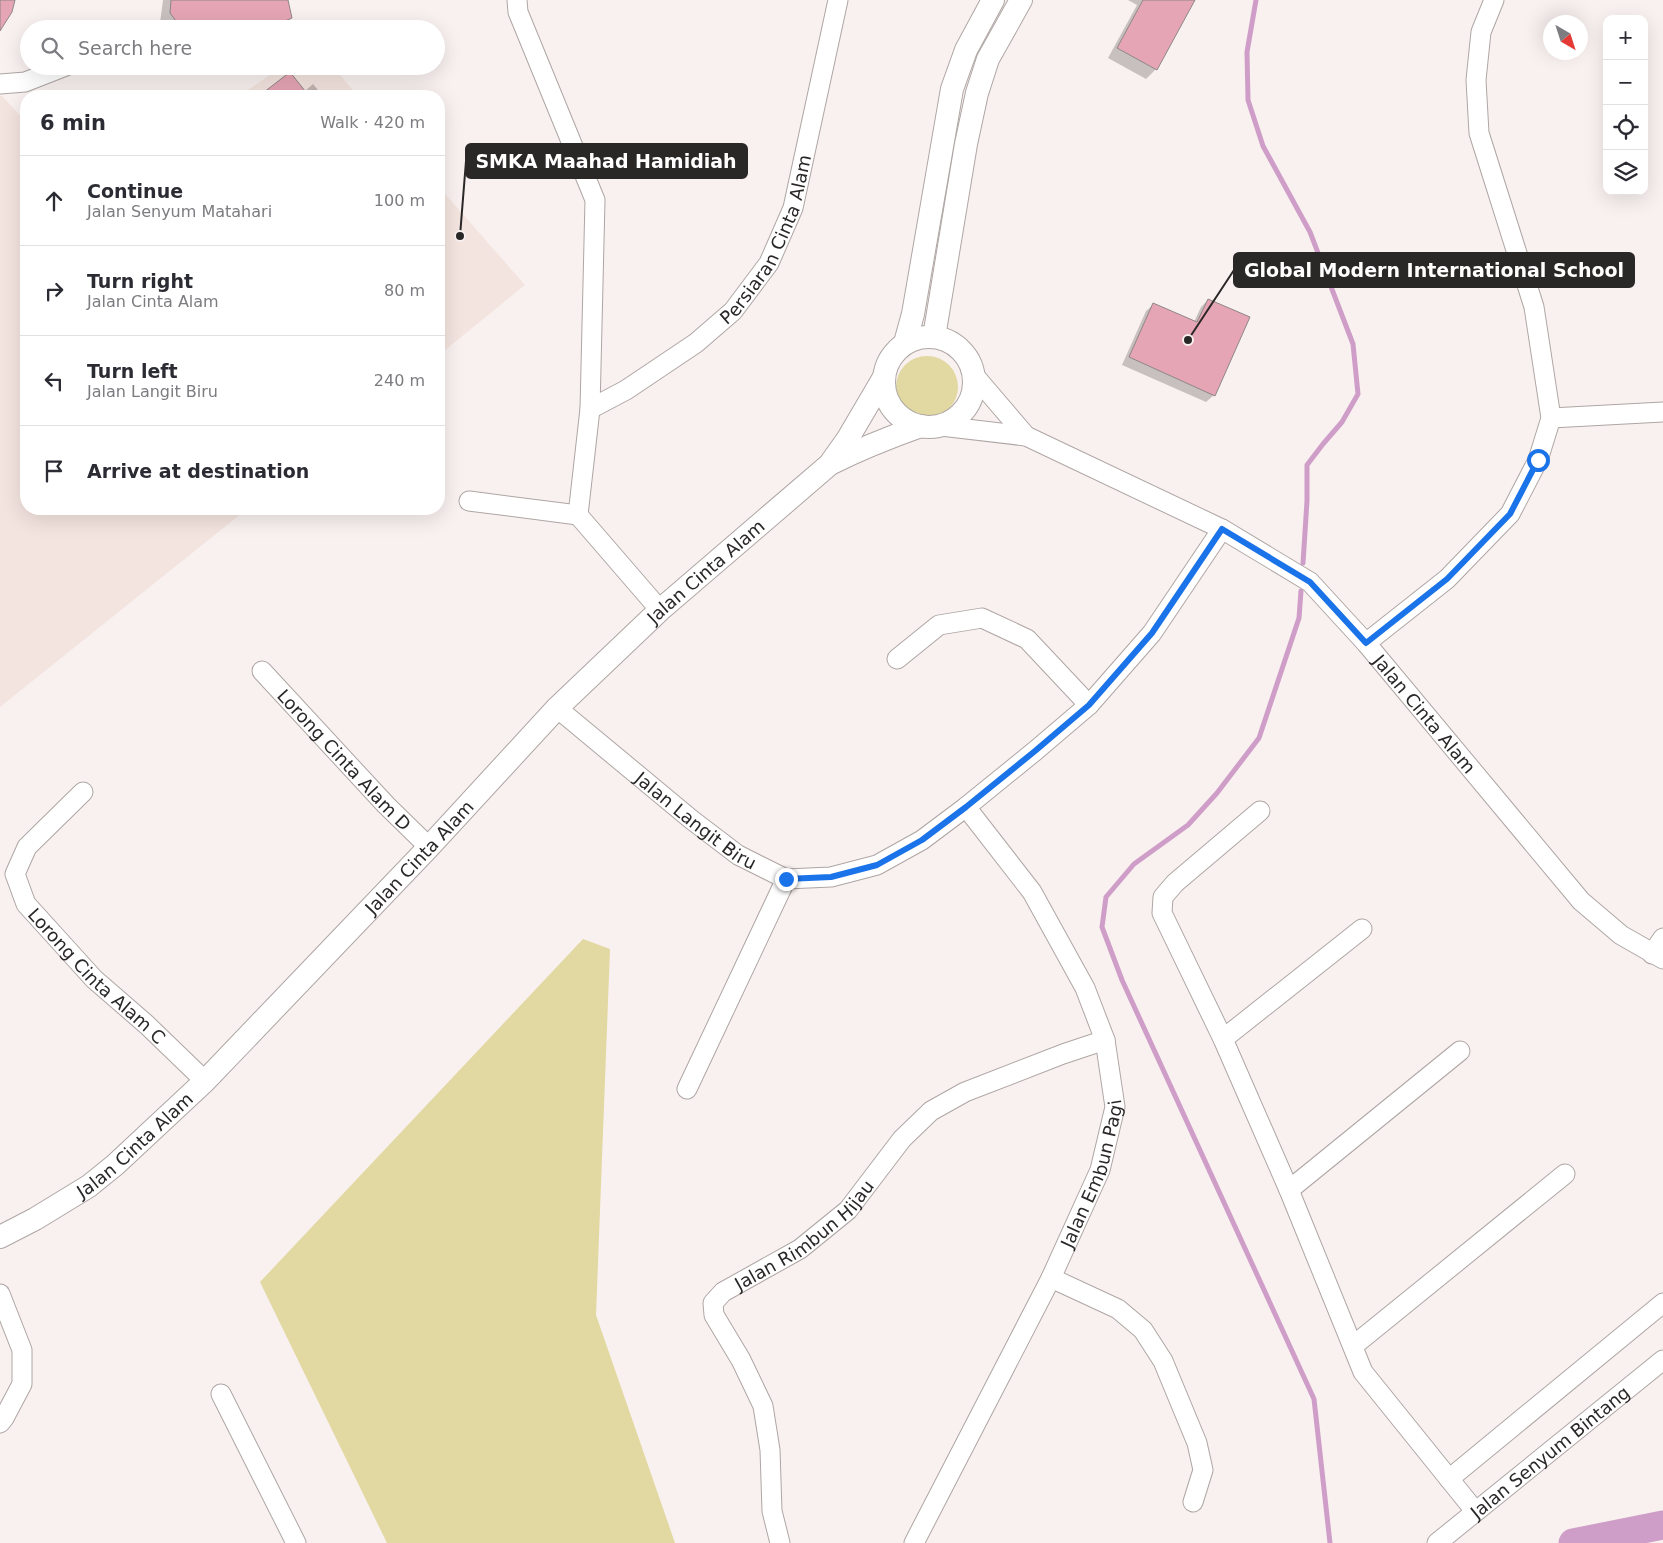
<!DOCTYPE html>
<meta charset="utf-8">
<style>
:root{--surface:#fff;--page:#f2f2f3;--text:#2b2b33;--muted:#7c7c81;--line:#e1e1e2}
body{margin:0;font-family:"DejaVu Sans",sans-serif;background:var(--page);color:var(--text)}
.controls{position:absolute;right:15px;top:15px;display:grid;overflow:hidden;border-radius:10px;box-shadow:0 5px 20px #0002}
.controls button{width:45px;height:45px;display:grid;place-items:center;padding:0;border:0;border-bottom:1px solid var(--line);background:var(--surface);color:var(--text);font:25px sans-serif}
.compass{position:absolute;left:1543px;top:15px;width:45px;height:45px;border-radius:50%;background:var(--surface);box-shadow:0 5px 20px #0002;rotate:141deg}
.stop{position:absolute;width:15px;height:15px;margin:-11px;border:4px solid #1a73e8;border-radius:50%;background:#fff}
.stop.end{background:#1a73e8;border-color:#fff;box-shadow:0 1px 5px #0008}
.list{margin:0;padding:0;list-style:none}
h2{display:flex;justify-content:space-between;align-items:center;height:65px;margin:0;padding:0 20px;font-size:21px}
h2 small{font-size:16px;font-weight:400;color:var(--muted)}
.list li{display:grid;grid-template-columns:32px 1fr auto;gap:15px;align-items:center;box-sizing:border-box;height:90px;padding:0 20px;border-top:1px solid var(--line)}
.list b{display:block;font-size:19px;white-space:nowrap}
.list p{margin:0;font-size:16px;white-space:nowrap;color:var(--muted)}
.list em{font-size:16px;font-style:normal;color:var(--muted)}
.icon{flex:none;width:28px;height:28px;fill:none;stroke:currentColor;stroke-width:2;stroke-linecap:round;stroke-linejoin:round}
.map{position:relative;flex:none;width:1663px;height:1543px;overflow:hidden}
.search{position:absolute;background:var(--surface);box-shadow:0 5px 20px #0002;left:20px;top:20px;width:425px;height:55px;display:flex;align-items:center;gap:12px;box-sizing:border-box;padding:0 18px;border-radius:28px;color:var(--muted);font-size:19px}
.panel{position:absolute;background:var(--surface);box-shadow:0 5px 20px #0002;left:20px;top:90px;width:425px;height:425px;border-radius:20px}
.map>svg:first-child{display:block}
.built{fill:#f4e4df}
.green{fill:#e2d8a1}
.shadow{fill:#0003}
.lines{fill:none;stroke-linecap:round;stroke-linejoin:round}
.stream{stroke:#cf9ec8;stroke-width:5}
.river{stroke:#cf9ec8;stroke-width:29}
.building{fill:#e6a5b5;stroke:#8e8688}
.minor-casing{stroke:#aea6a4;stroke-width:21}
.tertiary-casing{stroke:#aea6a4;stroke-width:24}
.minor{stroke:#fff;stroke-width:19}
.tertiary{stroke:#fff;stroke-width:22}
.route{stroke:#1a73e8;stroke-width:6}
.labels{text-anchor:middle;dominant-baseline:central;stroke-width:4;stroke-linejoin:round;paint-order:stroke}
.street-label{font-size:18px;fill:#2a2727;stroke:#f9f1ef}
.leader{fill:none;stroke:#2a2727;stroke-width:2}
.callout-dot{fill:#2a2727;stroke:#f9f1ef;stroke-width:2}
.callout{fill:#2a2727;stroke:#2a2727;stroke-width:2}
.callout-label{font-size:19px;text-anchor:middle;font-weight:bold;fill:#fff}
</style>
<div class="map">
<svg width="1663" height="1543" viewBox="0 0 1663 1543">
<rect width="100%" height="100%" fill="#f9f1ef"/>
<g class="built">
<polygon points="283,66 332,66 358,96 239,96"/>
<polygon points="0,96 2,96 26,122 26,509 247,509 0,707"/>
<polygon points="439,187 525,285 439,355"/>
</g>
<g class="green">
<circle cx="927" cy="387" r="31"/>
<polygon points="583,939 610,949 596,1315 675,1543 387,1543 260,1282"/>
</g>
<g class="shadow">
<polygon points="163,0 286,0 291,17 278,29 165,29 160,23"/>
<polygon points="1128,0 1194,0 1156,69 1146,79 1108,58 1137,5"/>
<polygon points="202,66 224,66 206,69"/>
<polygon points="290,74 304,92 313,84 323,96 261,96"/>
<polygon points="1208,300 1214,395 1206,402 1122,365 1146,311 1154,304 1194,322 1201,307"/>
</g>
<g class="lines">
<g class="stream">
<polyline points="1256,0 1247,52 1248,100 1263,146 1310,232 1353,344 1358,394 1342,422 1323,444 1307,465 1307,501 1303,563"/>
<polyline points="1301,591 1299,618 1259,738 1217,793 1188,825 1134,864 1106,897 1102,927 1122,980 1314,1399 1330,1543"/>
</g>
<polyline class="river" points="1573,1543 1663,1525"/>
</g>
<g class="building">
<polygon points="0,0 15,0 12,12 0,31"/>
<polygon points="171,0 288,0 292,18 267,29 182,29 170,13"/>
<polygon points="1143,0 1195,0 1157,70 1117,48"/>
<polygon points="290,72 309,96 259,96"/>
<polygon points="1208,299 1250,317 1215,396 1129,357 1153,303 1197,322"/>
</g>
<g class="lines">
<defs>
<g id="minor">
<polyline points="517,0 518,12 595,200 590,409 578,515 660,610"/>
<polyline points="0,84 25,82 66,66"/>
<polyline points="973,374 1026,436"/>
<path id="s1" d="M590 409 626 390 696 343 733 311 769 263 793 208 838 0"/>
<polyline points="1551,418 1663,412"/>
<path id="s2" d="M941 426 1026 436 1222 529 1310 582 1366 643 1581 901 1621 935 1663 959"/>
<polyline points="469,501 578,515"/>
<polyline points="1366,643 1447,579 1510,514 1538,460 1551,418 1534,307 1479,133 1476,80 1481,32 1494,0"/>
<polyline points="897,659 939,625 982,618 1027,639 1089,705"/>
<path id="s3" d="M262 671 386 805 429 847"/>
<path id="s4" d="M557 708 692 820 738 855 786 879 831 877 877 865 922 840 966 807 1035 751 1089 705 1152 633 1222 529"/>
<path id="s5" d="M83 792 27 847 15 874 26 904 94 979 147 1025 205 1081"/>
<polyline points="1260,811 1175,883 1163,897 1162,913 1223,1039 1289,1190 1363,1372 1475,1511"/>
<polyline points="1652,954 1663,938"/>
<polyline points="1223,1039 1362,929"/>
<polyline points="687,1089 786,879"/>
<polyline points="1289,1190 1460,1051"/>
<polyline points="1051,1278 1118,1309 1143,1330 1163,1361 1197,1443 1203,1470 1193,1502"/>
<polyline points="0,1294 22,1350 22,1384 4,1418 0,1423"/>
<polyline points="1353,1346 1565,1174"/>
<polyline points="221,1394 296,1543"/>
<polyline points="1449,1479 1663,1303"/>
<path id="s6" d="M780 1543 772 1511 770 1450 763 1406 741 1360 714 1315 713 1303 723 1292 800 1249 848 1210 902 1139 931 1111 965 1092 1063 1054 1105 1040"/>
<path id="s7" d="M914 1543 1051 1278 1100 1170 1115 1107 1105 1040 1085 988 1032 892 966 807"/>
<path id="s8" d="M1437 1543 1663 1360"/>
</g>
<g id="tertiary">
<circle cx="929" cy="382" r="45"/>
<polyline points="934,337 966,144 977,93 988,59 1021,0"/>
<polyline points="905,343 913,314 952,89 966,50 993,0"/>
<polyline points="832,461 847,440 884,377"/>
<path id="s9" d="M0 1237 35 1219 89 1186 115 1165 205 1081 429 847 557 708 660 610 830 464C860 449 890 437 921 426"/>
</g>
</defs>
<use href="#minor" class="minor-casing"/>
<use href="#tertiary" class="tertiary-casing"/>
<use href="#minor" class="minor"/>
<use href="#tertiary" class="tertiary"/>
</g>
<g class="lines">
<polyline class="route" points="786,879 831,877 877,865 922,840 966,807 1035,751 1089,705 1152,633 1222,529 1310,582 1366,643 1447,579 1510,514 1538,460"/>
</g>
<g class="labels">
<g class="street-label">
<text stroke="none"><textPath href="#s1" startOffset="254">Persiaran Cinta Alam</textPath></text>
<text stroke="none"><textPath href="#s9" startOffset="974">Jalan Cinta Alam</textPath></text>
<text stroke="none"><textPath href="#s2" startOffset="580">Jalan Cinta Alam</textPath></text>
<text stroke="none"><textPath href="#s3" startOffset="121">Lorong Cinta Alam D</textPath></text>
<text stroke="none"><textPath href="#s4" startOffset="179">Jalan Langit Biru</textPath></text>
<text stroke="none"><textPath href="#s9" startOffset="569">Jalan Cinta Alam</textPath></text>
<text stroke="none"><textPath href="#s5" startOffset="241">Lorong Cinta Alam C</textPath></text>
<text stroke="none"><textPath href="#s9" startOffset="164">Jalan Cinta Alam</textPath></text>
<text stroke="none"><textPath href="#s7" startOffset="411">Jalan Embun Pagi</textPath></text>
<text stroke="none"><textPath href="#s6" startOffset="369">Jalan Rimbun Hijau</textPath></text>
<text stroke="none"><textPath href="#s8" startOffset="145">Jalan Senyum Bintang</textPath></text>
</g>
</g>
<path class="leader" d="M460 236L466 161M1188 340L1234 270"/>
<g class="callout-dot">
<circle cx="460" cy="236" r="5"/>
<circle cx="1188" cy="340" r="5"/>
</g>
<g class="callout">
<rect x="466" y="144" width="281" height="34" rx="5"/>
<rect x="1234" y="253" width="400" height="34" rx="5"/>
</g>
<g class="callout-label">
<text x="606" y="168">SMKA Maahad Hamidiah</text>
<text x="1434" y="277">Global Modern International School</text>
</g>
</svg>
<div class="controls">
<button>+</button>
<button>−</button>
<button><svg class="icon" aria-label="locate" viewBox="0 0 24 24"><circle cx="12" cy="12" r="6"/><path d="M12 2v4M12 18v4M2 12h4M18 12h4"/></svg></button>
<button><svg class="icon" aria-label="layers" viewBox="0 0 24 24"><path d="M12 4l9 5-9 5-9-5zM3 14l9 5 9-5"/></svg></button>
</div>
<svg class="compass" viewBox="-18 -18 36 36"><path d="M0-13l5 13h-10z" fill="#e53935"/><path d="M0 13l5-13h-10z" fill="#7c7c81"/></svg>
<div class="stop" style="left:1538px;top:460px"></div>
<div class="stop end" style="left:786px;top:879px"></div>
<div class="search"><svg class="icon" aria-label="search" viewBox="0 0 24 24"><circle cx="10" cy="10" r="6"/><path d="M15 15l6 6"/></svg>Search here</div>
<section class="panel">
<h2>6 min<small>Walk · 420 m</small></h2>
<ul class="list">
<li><svg class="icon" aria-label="ahead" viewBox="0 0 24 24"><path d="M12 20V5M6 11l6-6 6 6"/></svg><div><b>Continue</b><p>Jalan Senyum Matahari</p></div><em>100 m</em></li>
<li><svg class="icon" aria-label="right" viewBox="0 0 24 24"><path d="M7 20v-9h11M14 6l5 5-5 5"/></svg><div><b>Turn right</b><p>Jalan Cinta Alam</p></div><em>80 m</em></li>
<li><svg class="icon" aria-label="left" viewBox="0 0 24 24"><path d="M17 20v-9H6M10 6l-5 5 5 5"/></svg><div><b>Turn left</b><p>Jalan Langit Biru</p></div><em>240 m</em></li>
<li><svg class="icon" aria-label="arrive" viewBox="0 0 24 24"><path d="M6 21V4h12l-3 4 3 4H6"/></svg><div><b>Arrive at destination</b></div></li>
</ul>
</section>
</div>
